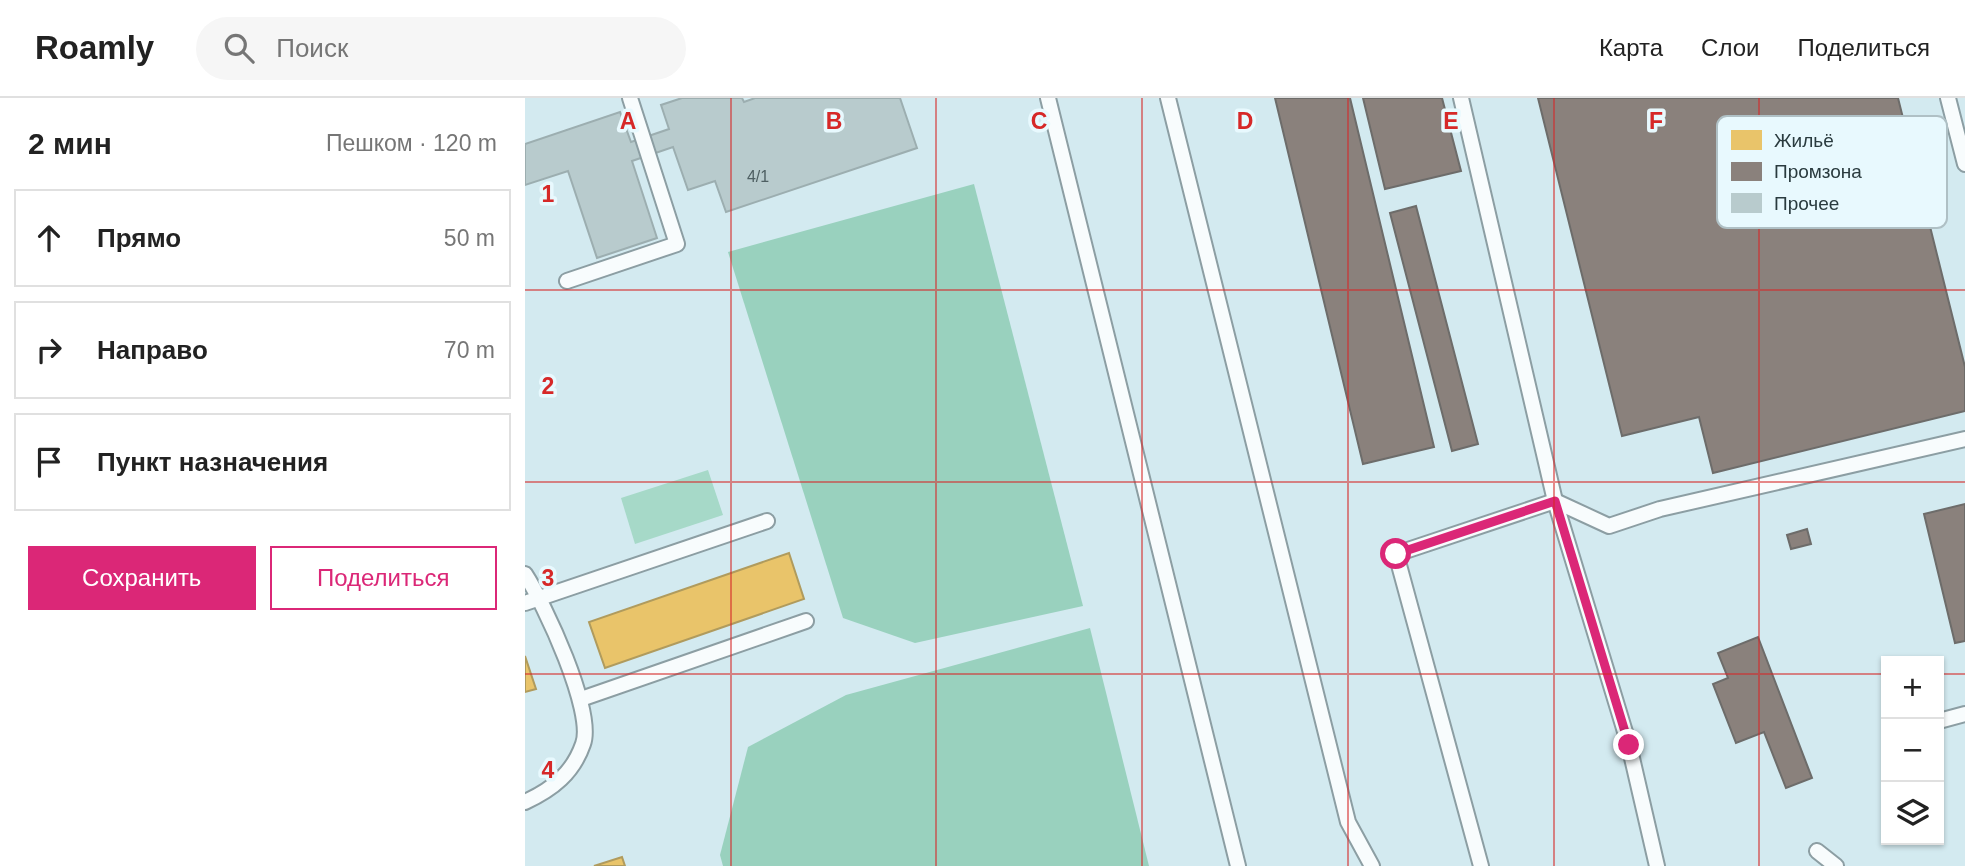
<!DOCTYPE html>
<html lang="ru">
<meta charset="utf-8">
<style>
:root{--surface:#fff;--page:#f6f6f6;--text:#222;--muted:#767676;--line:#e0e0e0;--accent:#db2777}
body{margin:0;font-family:Arial,sans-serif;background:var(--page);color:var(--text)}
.controls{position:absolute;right:21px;bottom:21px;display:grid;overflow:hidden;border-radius:0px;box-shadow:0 2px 5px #0004}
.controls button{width:63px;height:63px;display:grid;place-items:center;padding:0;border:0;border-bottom:2px solid var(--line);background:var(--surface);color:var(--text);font:35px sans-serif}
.stop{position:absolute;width:21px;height:21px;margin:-16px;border:5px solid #db2777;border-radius:50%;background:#fff}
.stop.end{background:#db2777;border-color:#fff;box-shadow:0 2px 7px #0008}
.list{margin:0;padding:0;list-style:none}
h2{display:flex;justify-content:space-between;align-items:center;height:91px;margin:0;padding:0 28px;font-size:30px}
h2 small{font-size:23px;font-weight:400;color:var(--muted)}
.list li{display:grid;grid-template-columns:46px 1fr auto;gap:21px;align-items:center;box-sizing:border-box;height:98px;margin:0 14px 14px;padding:0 14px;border:2px solid var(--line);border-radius:0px}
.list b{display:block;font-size:26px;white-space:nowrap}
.list em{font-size:23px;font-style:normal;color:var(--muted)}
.actions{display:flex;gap:14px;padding:21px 28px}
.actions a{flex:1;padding:16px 0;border:2px solid var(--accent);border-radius:0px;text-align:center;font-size:24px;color:var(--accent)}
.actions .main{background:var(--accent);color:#fff}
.icon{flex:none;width:38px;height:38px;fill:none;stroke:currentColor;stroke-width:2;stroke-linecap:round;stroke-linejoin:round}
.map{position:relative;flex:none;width:1440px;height:768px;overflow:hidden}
header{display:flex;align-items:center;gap:42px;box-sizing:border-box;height:98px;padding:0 35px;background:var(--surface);border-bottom:2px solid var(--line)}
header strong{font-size:33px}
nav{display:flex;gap:38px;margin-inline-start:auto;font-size:24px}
.search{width:490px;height:63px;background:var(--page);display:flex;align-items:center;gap:18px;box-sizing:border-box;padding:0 24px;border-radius:38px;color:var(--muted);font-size:26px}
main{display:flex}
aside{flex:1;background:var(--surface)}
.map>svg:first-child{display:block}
.green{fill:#a6d9c8}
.forest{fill:#99d1be}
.homes{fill:#e9c46a;stroke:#b09b5d;stroke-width:2}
.industry{fill:#8a817c;stroke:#6d6c6a;stroke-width:2}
.building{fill:#b8cbcd;stroke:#9caeb0;stroke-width:2}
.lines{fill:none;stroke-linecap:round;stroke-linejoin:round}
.service-casing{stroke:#8c9ea3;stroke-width:18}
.service{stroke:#f8fcfd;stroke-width:14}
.route{stroke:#db2777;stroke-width:9}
.grid{fill:none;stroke:#d62828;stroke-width:2;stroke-opacity:0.55}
.labels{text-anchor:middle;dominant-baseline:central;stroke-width:7;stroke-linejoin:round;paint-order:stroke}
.number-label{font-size:16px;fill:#4e5f62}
.key{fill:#e8f9fe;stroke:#afc0c5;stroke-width:2}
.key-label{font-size:19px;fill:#2a3b3f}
.grid-label{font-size:23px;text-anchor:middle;font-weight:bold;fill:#d62828;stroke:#e8f9fe;stroke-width:7;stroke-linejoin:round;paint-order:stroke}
</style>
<header>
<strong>Roamly</strong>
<div class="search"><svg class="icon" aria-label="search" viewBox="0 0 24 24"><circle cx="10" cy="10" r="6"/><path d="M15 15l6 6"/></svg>Поиск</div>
<nav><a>Карта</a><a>Слои</a><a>Поделиться</a></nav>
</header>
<main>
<aside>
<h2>2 мин<small>Пешком · 120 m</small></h2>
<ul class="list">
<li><svg class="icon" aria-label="ahead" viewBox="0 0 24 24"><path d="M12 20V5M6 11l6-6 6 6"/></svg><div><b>Прямо</b></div><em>50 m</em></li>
<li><svg class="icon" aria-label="right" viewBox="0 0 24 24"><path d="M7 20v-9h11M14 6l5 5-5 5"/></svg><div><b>Направо</b></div><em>70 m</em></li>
<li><svg class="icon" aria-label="arrive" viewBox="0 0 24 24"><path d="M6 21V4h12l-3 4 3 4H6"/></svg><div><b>Пункт назначения</b></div></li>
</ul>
<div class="actions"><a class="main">Сохранить</a><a>Поделиться</a></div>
</aside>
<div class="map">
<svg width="1440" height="768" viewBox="0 0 1440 768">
<rect width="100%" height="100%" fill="#d3eaf0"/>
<polygon class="green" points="183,372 198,417 110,446 96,400"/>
<g class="forest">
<polygon points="449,86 558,508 390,545 318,520 203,154"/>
<polygon points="565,530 624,768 198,768 195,757 223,649 321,597"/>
</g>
<g class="homes">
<polygon points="264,455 279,501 80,570 64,524"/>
<polygon points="0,558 11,591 0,594"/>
<polygon points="97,759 100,768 69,768"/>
</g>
<g class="industry">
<polygon points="750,0 825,0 909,349 838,366"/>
<polygon points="838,0 917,0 936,73 860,91"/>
<polygon points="1013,0 1373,0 1440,269 1440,313 1188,375 1174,319 1097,338"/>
<polygon points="891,108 953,346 927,353 865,115"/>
<polygon points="1440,406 1440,543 1430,545 1399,416"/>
<polygon points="1282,431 1286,446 1266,451 1262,437"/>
<polygon points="1233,539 1287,680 1261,690 1239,634 1211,645 1188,586 1203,580 1193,555"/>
</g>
<polygon class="building" points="157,0 217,0 219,4 230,0 375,0 392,50 201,114 190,83 163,92 148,49 107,63 132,140 72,160 43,73 0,87 0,46 95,14 106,44 144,31 136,7"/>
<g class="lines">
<defs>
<g id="service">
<polyline points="523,0 713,768"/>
<polyline points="643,0 823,724 847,768"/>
<polyline points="936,0 1030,403 1104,647 1132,768"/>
<polyline points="1423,0 1440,66"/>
<polyline points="42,183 152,146 105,0"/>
<path d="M0 476C19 505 70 614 58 646 48 675 28 691 0 704"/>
<polyline points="0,505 242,423"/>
<polyline points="56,601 281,523"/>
<polyline points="1414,623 1440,616"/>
<polyline points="1292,753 1311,768"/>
<polyline points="956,768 871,456 1030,403 1084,428 1135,411 1440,341"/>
</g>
</defs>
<use href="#service" class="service-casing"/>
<use href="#service" class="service"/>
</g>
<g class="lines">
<polyline class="route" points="871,456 1030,403 1104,647"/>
</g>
<path class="grid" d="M206 0V768M411 0V768M617 0V768M823 0V768M1029 0V768M1234 0V768M0 192H1440M0 384H1440M0 576H1361M1414 576H1440"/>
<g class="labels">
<g class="number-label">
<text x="233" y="78">4/1</text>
</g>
</g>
<rect x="1192" y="18" width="230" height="112" rx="10" class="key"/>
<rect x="1206" y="32" width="31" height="20" fill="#e9c46a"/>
<rect x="1206" y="64" width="31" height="19" fill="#8a817c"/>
<rect x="1206" y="95" width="31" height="20" fill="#b8cbcd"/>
<g class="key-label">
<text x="1249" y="49">Жильё</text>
<text x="1249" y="80">Промзона</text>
<text x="1249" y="112">Прочее</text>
</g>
<g class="grid-label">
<text x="103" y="31">A</text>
<text x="309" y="31">B</text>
<text x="514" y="31">C</text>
<text x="720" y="31">D</text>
<text x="926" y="31">E</text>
<text x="1131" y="31">F</text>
<text x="23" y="104">1</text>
<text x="23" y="296">2</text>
<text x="23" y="488">3</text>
<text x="23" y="680">4</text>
</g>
</svg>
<div class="controls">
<button>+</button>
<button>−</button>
<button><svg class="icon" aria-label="layers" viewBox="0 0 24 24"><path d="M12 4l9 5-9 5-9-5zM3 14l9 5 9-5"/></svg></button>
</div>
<div class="stop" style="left:871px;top:456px"></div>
<div class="stop end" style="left:1104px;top:647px"></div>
</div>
</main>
